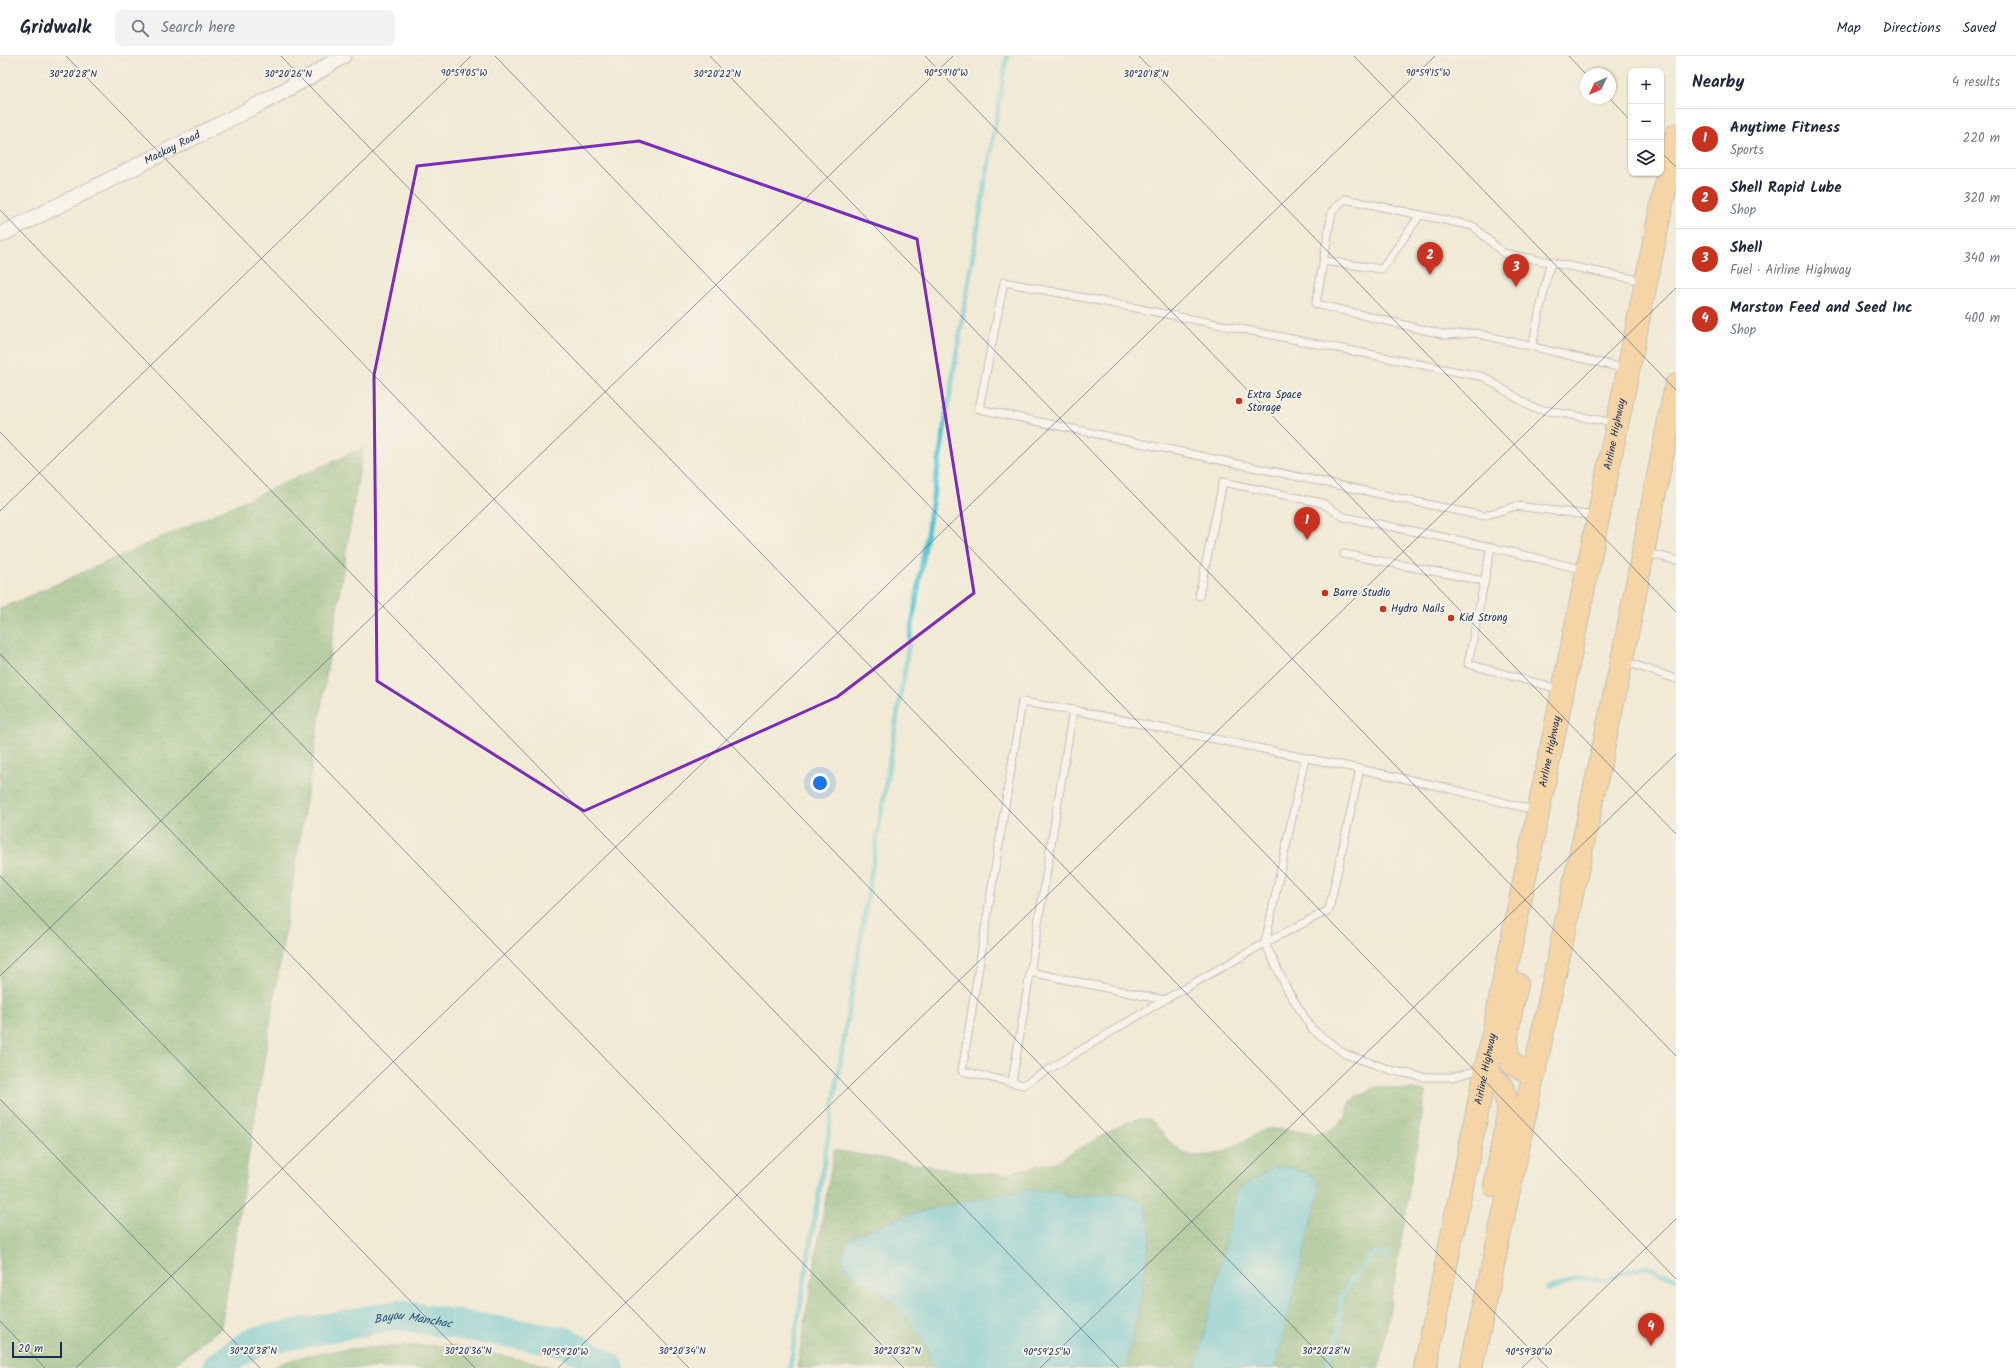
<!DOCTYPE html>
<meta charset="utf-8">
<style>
:root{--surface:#fff;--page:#f2f2f3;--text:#1f2937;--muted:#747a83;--line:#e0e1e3;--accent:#c8321e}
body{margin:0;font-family:Kalam,sans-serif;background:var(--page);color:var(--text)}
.controls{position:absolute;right:12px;top:12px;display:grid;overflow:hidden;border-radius:8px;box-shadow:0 1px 3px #0004}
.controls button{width:36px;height:36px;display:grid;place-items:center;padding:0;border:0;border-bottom:1px solid var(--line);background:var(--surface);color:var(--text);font:20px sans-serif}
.compass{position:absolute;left:1580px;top:12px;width:36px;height:36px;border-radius:50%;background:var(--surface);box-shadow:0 1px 3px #0004;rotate:226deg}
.scale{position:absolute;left:12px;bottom:10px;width:50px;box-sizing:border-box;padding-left:4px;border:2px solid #1b2f5e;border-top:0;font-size:11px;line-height:14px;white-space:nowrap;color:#1b2f5e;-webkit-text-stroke:3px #f7f3e8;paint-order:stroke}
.you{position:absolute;left:820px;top:727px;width:14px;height:14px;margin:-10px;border:3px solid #fff;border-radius:50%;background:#1a73e8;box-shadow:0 0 0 6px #1a73e833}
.badge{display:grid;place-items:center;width:26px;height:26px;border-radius:50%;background:var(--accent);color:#fff;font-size:13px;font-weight:700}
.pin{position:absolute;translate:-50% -33px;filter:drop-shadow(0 1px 2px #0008)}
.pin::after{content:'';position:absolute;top:21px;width:14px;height:12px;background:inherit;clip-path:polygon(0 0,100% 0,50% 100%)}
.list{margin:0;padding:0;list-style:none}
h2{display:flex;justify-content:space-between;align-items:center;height:52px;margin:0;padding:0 16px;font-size:17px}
h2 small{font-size:13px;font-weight:400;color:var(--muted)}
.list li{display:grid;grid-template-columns:26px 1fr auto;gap:12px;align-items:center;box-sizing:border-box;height:60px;padding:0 16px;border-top:1px solid var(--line)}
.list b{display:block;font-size:15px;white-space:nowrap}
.list p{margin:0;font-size:13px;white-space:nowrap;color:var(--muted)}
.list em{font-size:13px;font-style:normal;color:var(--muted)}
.icon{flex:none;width:22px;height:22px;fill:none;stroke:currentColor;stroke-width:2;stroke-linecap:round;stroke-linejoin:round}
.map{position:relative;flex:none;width:1676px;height:1312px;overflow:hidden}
header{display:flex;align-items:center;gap:24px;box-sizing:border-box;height:56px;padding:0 20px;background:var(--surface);border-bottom:1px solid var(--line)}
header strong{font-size:19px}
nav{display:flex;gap:22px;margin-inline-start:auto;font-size:14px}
.search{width:280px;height:36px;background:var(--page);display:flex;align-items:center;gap:10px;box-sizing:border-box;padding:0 14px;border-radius:8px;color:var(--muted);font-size:15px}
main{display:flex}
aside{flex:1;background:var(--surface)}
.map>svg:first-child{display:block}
.forest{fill:url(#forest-crowns);stroke:#486e64}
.water{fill:#58c3d3;stroke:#3a7998}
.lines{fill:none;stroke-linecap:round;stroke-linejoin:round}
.stream{stroke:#58c3d3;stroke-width:5}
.river{stroke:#58c3d3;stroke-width:30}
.lane-casing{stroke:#868c9a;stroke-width:9}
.street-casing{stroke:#868c9a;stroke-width:17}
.highway-casing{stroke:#868c9a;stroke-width:24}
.lane{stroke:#fff;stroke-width:7}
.street{stroke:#fff;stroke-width:15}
.highway{stroke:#fbbd6e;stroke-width:22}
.marked{fill:none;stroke:#7b2cbf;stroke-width:3;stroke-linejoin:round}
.ticks{fill:none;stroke:#1b2f5e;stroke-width:1;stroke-opacity:0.45}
.poi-dot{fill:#c8321e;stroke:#f7f3e8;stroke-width:1.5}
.labels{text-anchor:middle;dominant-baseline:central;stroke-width:4;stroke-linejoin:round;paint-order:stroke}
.street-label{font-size:11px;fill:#1b2f5e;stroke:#f7f3e8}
.poi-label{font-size:11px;fill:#1b2f5e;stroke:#f7f3e8;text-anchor:start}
.water-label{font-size:12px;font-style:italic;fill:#2a547b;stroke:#f7f3e8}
.ticks-label{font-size:10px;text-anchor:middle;fill:#1b2f5e;stroke:#f7f3e8;stroke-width:4;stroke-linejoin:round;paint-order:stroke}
</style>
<header>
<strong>Gridwalk</strong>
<div class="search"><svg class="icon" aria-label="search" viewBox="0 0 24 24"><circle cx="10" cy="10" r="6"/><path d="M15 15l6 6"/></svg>Search here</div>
<nav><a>Map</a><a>Directions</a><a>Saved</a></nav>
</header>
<main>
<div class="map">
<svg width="1676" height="1312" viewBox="0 0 1676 1312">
<defs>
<pattern id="forest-crowns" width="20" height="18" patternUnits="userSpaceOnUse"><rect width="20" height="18" fill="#75ad6b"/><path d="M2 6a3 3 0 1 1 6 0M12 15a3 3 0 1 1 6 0" fill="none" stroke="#5f8d5b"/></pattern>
</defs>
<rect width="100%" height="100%" fill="#f7f3e8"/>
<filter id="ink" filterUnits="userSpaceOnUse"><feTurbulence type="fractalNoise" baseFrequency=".025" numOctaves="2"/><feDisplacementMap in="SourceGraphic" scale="8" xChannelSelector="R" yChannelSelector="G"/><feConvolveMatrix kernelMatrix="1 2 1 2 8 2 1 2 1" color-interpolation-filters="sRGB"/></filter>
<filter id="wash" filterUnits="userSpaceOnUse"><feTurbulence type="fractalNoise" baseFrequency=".012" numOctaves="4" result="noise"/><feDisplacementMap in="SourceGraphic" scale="16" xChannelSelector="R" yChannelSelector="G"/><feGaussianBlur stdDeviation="0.9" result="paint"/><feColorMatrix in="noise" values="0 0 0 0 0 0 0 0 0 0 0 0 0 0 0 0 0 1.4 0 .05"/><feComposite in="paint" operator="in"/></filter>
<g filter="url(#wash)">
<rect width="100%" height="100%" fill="#f1ead5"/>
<g class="forest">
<polygon points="363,392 221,1272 170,1312 0,1312 0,553"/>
<polygon points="1375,1031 1426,1035 1380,1312 797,1312 834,1094 971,1117 1002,1118 1055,1106 1127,1066 1138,1063 1151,1063 1169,1085 1184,1097 1194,1100 1211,1099 1223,1096 1266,1073 1275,1072 1316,1078 1332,1074 1345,1062 1350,1046 1356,1040 1365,1038"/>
<path d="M450 1289 542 1308 552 1312H272C318 1288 398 1291 450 1289Z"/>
</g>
<g class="water">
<polygon points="1274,1111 1292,1112 1314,1120 1318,1130 1318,1140 1275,1312 1196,1312 1238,1134"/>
<path d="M1024 1134 1059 1135 1068 1141C1093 1140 1116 1131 1140 1145 1148 1150 1149 1167 1150 1176 1150 1186 1147 1197 1146 1207 1141 1242 1133 1277 1126 1312H933L927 1291 907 1261 886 1241 847 1214 842 1199 849 1183C903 1155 964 1146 1024 1134Z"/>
</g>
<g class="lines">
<g class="stream">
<polyline points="1548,1233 1576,1224 1607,1223 1632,1214 1648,1210 1676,1224"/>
<polyline points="790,1312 973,198 1007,0"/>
<polyline points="1327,1312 1330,1298 1338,1281 1341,1241 1357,1216 1375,1197 1389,1200"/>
</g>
<path class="river" id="s1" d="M217 1312 253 1286 398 1259 566 1286 610 1312"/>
</g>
</g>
<g filter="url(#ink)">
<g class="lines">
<defs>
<g id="lane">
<polyline points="1324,205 1382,213 1420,159"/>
<polyline points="1532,290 1550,208"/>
<polyline points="1626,313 1475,277 1446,279 1316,248 1332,155 1345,143 1473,170 1503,197 1644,225"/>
<polyline points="1596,460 1516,450 1483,460 979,353 1004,226 1484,321 1533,352 1615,367"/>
<polyline points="1646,497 1676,504"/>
<polyline points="1344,498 1484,525"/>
<polyline points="1199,540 1223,426 1322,447 1344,461 1491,491"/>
<polyline points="1624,605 1676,623"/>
<polyline points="1562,634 1468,608 1491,491 1585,514"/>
<polyline points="1305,702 1265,887 1164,944 1023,1029 962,1015 1022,646 1073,654 1360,713 1329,854 1265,887 1288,935 1312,973 1345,998 1394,1015 1424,1021 1453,1021 1482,1013"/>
<polyline points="1360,713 1443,731 1537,755"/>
<polyline points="1030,916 1164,944"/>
<polyline points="1012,1027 1073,654"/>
</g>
<g id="street">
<path id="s2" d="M0 179 260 48 316 17 343 0"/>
</g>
<g id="highway">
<path d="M1517 928C1513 946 1499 997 1514 1009 1520 1013 1529 1015 1535 1017"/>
<polyline points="1484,1013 1502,1031 1509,1052 1495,1130"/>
<path id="s3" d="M1425 1312 1676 79"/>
<polyline points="1471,1312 1622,604 1676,329"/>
</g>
</defs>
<use href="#lane" class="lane-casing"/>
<use href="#street" class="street-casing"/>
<use href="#highway" class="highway-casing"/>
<use href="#lane" class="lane"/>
<use href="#street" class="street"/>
<use href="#highway" class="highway"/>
</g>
</g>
<path d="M0 0H1676V1312H0ZM639 85 917 183 974 537 837 641 584 755 377 625 374 319 417 110Z" fill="#f1ead5" fill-opacity=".55" fill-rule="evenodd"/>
<path class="marked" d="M639 85 917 183 974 537 837 641 584 755 377 625 374 319 417 110Z"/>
<path class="ticks" d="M66 0 1333 1312M281 0 1548 1312M495 0 1676 1223M710 0 1676 1000M925 0 1676 778M1139 0 1676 556M1354 0 1676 334M1569 0 1586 18M1609 42 1631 65M1661 96 1676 111M0 154 1119 1312M0 376 904 1312M0 455 471 0M0 598 689 1312M0 820 475 1312M0 920 953 0M0 1043 260 1312M0 1265 45 1312M76 1312 1435 0M558 1312 1676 232M1040 1312 1676 698M1522 1312 1676 1163"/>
<g class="poi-dot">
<circle cx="1239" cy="345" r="4"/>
<circle cx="1325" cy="537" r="4"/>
<circle cx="1383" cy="553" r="4"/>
<circle cx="1451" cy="562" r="4"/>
</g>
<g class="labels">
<g class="street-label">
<text stroke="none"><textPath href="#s2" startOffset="193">Mackay Road</textPath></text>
<text stroke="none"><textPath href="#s3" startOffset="953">Airline Highway</textPath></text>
<text stroke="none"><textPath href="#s3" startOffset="629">Airline Highway</textPath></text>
<text stroke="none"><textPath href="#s3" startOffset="305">Airline Highway</textPath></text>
</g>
<g class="poi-label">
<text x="1247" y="339">Extra Space<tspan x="1247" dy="13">Storage</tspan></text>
<text x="1333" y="537">Barre Studio</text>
<text x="1391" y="553">Hydro Nails</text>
<text x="1459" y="562">Kid Strong</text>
</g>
<g class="water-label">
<text stroke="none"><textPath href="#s1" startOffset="207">Bayou Manchac</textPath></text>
</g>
</g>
<g class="ticks-label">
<text x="464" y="20">90°59'05"W</text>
<text x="946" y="20">90°59'10"W</text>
<text x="1428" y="20">90°59'15"W</text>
<text x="73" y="21">30°20'28"N</text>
<text x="288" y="21">30°20'26"N</text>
<text x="717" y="21">30°20'22"N</text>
<text x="1146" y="21">30°20'18"N</text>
<text x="253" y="1298">30°20'38"N</text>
<text x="468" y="1298">30°20'36"N</text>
<text x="682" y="1298">30°20'34"N</text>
<text x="897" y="1298">30°20'32"N</text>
<text x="1326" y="1298">30°20'28"N</text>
<text x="565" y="1299">90°59'20"W</text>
<text x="1047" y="1299">90°59'25"W</text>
<text x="1529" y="1299">90°59'30"W</text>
</g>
</svg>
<div class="controls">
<button>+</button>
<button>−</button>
<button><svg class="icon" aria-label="layers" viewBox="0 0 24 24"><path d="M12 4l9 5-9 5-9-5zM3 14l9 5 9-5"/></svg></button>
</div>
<svg class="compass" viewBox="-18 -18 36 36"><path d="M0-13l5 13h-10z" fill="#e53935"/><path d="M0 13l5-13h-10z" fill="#747a83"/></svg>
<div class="scale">20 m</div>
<div class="you"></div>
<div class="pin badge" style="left:1307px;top:484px">1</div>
<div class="pin badge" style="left:1430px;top:219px">2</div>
<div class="pin badge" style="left:1516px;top:231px">3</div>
<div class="pin badge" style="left:1651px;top:1290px">4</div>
</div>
<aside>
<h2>Nearby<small>4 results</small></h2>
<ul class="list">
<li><span class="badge">1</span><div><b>Anytime Fitness</b><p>Sports</p></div><em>220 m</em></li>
<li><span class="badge">2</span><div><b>Shell Rapid Lube</b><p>Shop</p></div><em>320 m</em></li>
<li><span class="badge">3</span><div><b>Shell</b><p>Fuel · Airline Highway</p></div><em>340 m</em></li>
<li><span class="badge">4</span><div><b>Marston Feed and Seed Inc</b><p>Shop</p></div><em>400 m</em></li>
</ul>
</aside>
</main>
